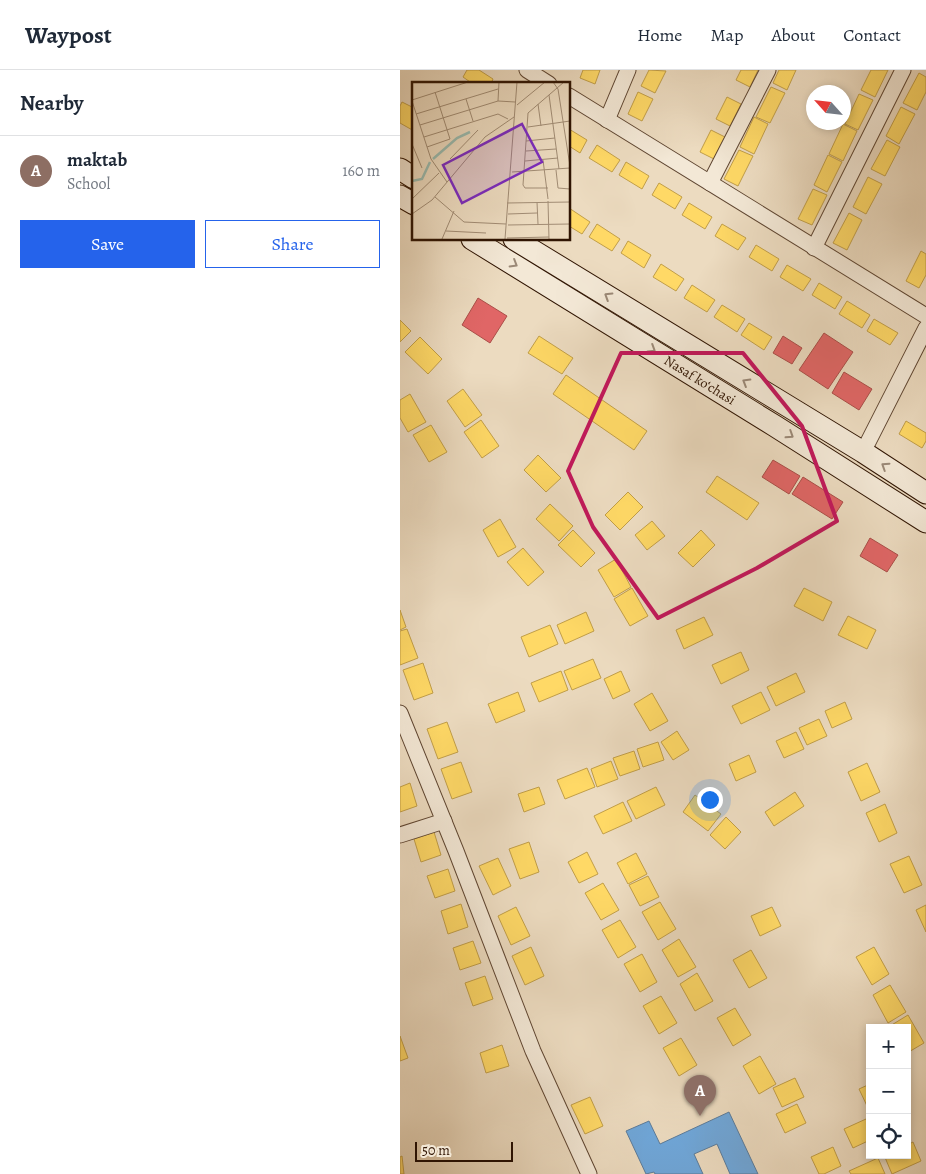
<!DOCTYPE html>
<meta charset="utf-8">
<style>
:root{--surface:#fff;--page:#f2f2f3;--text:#1f2937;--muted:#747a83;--line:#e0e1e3;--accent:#2563eb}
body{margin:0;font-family:Alegreya,serif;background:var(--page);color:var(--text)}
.controls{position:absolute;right:15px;bottom:15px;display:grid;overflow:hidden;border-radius:0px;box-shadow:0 2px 8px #0003}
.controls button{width:45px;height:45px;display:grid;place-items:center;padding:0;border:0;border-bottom:1px solid var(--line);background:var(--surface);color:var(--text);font:25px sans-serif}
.compass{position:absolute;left:406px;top:15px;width:45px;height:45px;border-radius:50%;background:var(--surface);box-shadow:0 2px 8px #0003;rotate:297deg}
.scale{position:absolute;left:15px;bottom:12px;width:98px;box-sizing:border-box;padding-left:5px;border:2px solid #301503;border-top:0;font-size:14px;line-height:18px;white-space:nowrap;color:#301503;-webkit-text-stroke:4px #f3e8d6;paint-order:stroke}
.you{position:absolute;left:309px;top:729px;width:18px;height:18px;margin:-12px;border:4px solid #fff;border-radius:50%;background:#1a73e8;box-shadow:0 0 0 8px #1a73e833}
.badge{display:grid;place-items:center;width:32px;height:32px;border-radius:50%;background:var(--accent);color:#fff;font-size:16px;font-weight:700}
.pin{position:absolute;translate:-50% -41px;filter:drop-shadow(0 1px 2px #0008)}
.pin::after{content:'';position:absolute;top:26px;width:18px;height:15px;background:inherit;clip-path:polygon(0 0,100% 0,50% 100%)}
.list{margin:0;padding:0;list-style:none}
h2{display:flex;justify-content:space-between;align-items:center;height:65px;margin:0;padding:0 20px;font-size:21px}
h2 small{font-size:16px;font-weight:400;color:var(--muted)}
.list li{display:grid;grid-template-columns:32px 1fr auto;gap:15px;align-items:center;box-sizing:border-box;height:70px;padding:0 20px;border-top:1px solid var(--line)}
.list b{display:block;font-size:19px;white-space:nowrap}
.list p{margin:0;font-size:16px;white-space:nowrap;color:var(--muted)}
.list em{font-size:16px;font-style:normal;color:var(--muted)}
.actions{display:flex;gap:10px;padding:15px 20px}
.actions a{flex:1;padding:11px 0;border:1px solid var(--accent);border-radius:0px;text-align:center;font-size:18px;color:var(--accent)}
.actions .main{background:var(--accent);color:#fff}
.icon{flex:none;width:28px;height:28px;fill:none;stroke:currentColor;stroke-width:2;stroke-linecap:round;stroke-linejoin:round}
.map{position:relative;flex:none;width:526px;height:1104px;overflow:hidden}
header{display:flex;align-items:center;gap:30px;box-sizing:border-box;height:70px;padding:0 25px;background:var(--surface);border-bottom:1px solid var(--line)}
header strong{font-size:24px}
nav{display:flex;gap:28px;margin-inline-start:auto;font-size:18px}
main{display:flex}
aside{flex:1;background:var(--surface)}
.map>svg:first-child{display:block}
.homes{fill:#ffd966;stroke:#c19e48}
.shops{fill:#e06666;stroke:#ab4e48}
.schools{fill:#6fa8dc;stroke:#5c7c9b}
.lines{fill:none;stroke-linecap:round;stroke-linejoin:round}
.street-casing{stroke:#5f4632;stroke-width:17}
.secondary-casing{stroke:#301503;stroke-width:23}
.street{stroke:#f3e8d6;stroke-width:15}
.secondary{stroke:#f3e8d6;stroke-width:21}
.oneway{stroke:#9b8977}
.marked{fill:none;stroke:#c2185b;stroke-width:4;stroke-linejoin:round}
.labels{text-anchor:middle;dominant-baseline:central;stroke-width:5;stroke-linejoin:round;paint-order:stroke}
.street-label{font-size:14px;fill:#301503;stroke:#f3e8d6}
.inset-river{fill:none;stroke:#99bbb0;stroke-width:2.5}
.inset-road{fill:none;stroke:#a18c74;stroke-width:1}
.view{fill:#7b2cbf;fill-opacity:0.15;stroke:#7b2cbf;stroke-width:2.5}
.inset-edge{fill:none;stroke:#301503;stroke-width:2.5}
</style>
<header>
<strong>Waypost</strong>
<nav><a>Home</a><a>Map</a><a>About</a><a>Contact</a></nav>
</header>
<main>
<aside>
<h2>Nearby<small></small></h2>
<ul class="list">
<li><span class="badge" style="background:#8d6e63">A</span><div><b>maktab</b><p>School</p></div><em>160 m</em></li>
</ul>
<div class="actions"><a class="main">Save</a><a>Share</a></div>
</aside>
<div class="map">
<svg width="526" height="1104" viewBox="0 0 526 1104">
<rect width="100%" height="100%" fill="#ecdbc0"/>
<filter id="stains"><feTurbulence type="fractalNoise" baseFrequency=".004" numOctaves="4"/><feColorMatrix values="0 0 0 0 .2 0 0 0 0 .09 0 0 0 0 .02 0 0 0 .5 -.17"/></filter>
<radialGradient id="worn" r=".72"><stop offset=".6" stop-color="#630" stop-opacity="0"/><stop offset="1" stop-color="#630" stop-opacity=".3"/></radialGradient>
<g class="homes">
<polygon points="67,0 79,0 93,9 91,14 73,14 63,7"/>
<polygon points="183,0 200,0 195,14 180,8"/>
<polygon points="249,0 266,1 255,23 241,16"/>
<polygon points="341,0 358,0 350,17 336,10"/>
<polygon points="379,0 396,0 387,20 373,13"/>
<polygon points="471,0 488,0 475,27 461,20"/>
<polygon points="519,3 526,7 526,22 517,40 503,33"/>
<polygon points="371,17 385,23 370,53 356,47"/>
<polygon points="238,22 253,29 242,51 228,44"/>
<polygon points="459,24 473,30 458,60 445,54"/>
<polygon points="327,27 341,34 330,56 316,49"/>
<polygon points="2,32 14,38 14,61 0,53 0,36"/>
<polygon points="501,37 515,44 499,74 486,66"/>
<polygon points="354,47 368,54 354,84 340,77"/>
<polygon points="443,54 457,61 443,91 429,84"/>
<polygon points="169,59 187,70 180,83 169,76"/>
<polygon points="311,60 325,67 314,89 300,82"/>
<polygon points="487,70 500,77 485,106 471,99"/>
<polygon points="197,75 220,90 212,102 189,88"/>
<polygon points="339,80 353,86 338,116 324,109"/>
<polygon points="428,85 442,92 427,122 414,115"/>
<polygon points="226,92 249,106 242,119 219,105"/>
<polygon points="468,107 482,114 466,144 453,137"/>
<polygon points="259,113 282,127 275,139 252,125"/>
<polygon points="413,119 427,125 412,155 398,149"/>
<polygon points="289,133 312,147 305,159 282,145"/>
<polygon points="169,138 190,152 182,164 169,156"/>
<polygon points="449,143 462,150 447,180 433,173"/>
<polygon points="197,154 220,169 212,181 189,167"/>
<polygon points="322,154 346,168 338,180 315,166"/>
<polygon points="228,171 251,185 244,198 221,183"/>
<polygon points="356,175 379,189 372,201 349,187"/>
<polygon points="521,181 526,184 526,205 519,218 506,211"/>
<polygon points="261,194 284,209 276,221 253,207"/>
<polygon points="387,195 411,209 403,221 380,207"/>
<polygon points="419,213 442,227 435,239 412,225"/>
<polygon points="292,215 315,230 307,242 284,228"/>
<polygon points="447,231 470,245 462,258 439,244"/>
<polygon points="322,235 345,249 337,262 314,247"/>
<polygon points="474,249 498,263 490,275 467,261"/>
<polygon points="0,250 11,261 0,272"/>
<polygon points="349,253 372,267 364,280 341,265"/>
<polygon points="139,266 173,288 162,304 128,283"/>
<polygon points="20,267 42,289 28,304 5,282"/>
<polygon points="166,305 247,361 234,380 153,324"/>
<polygon points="63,319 82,345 65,357 47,331"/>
<polygon points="10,324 26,352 8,362 0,348 0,330"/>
<polygon points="81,350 99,376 82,388 64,362"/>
<polygon points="506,351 526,363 526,371 522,378 499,364"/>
<polygon points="31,355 47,382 29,392 13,365"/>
<polygon points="138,385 161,408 146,422 124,400"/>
<polygon points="317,406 359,433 347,450 306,422"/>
<polygon points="228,422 243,437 220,460 205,445"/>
<polygon points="150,434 173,456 159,471 136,449"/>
<polygon points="100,449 116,477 98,487 83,460"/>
<polygon points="252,451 265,466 247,480 235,465"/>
<polygon points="173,460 195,483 181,497 158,475"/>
<polygon points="301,460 315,475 293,497 278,483"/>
<polygon points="123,478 144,502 128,516 107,492"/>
<polygon points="216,489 231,517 214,527 198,500"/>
<polygon points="232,518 248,546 230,556 214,529"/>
<polygon points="404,518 432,532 423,551 394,536"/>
<polygon points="0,540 6,557 0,560"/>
<polygon points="186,542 194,561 165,574 157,555"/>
<polygon points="448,546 476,560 467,579 438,565"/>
<polygon points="304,547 313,565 284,579 276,560"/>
<polygon points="150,555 158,574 129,587 121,567"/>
<polygon points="7,559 18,588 0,595 0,561"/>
<polygon points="341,582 349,600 321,614 312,595"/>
<polygon points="193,589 201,608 172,620 164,601"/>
<polygon points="23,593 33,623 14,630 3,600"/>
<polygon points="161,601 168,620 139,632 131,613"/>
<polygon points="221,601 230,621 213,629 204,609"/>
<polygon points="396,603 405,622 376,636 367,617"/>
<polygon points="118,622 125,641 96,653 88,634"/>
<polygon points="361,622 370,640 341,654 332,636"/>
<polygon points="252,623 268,651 250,661 234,634"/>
<polygon points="445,632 452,649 432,658 425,641"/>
<polygon points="419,649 427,666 407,675 399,658"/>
<polygon points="47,652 58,682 38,689 27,659"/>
<polygon points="277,661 289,680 273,690 261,672"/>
<polygon points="396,662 404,679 384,688 376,671"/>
<polygon points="258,672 264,690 243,697 237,679"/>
<polygon points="234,681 240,699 220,706 213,688"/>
<polygon points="349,685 356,702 336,711 329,694"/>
<polygon points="211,691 218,709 197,717 191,699"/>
<polygon points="61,692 72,722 52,729 41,699"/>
<polygon points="467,693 480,722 461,731 448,702"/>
<polygon points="187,698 195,717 165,729 157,710"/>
<polygon points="10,713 17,736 0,742 0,717"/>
<polygon points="139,717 145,734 124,742 118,724"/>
<polygon points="256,717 265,735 236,749 227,731"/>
<polygon points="395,722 404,736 374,756 365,742"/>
<polygon points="295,725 321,744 308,761 283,742"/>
<polygon points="223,732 232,751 203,764 194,746"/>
<polygon points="485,734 497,763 479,772 466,743"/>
<polygon points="326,747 341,762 325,779 310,765"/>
<polygon points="34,762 41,785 21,792 14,769"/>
<polygon points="129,772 139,802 120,809 109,779"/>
<polygon points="187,782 198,804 179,813 168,792"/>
<polygon points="236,783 247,804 228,814 217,793"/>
<polygon points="509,786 522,815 504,823 490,794"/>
<polygon points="98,788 111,816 93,825 79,796"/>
<polygon points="48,799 55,821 35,828 27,806"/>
<polygon points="248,806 259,827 240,836 229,815"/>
<polygon points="203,813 219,840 201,850 185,823"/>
<polygon points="260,832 276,859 258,870 242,842"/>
<polygon points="61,834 68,857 48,864 41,841"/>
<polygon points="526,835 526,862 516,840"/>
<polygon points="116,837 130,866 111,875 98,846"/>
<polygon points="372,837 381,856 360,866 351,846"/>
<polygon points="220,850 236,877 218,888 202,860"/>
<polygon points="279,869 296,897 278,907 262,880"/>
<polygon points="73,871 81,893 60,900 53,878"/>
<polygon points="131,877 144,906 125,915 112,886"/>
<polygon points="474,877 489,904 472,915 456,887"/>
<polygon points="351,880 367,908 349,918 333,890"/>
<polygon points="242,884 257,912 240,922 224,894"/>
<polygon points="297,903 313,931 295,941 280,914"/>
<polygon points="85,906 93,929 73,936 65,913"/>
<polygon points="490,915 506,942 488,953 473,925"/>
<polygon points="261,926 277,953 259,964 243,936"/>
<polygon points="335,938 351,965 333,976 317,948"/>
<polygon points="508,945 524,973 507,983 507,958 492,958 490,956"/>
<polygon points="0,966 8,988 0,991"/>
<polygon points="281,968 297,995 279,1006 263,978"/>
<polygon points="102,975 109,996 86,1003 80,983"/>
<polygon points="360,986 376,1014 359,1024 343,996"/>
<polygon points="395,1008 404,1027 382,1037 373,1018"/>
<polygon points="470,1014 470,1038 468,1038 459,1019"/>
<polygon points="190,1027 203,1056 185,1064 171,1035"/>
<polygon points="397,1034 406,1053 385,1063 376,1044"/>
<polygon points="466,1049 470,1058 470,1070 453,1078 444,1059"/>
<polygon points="513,1072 521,1091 492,1104 484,1085 507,1085 507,1075"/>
<polygon points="433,1077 441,1096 424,1104 419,1104 411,1087"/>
<polygon points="2,1086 4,1104 0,1104 0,1087"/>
<polygon points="478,1088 485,1104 451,1104 449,1101"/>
</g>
<g class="shops">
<polygon points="78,228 107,246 90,273 62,255"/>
<polygon points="424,263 453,282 428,319 399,300"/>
<polygon points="383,266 402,278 392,294 373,283"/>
<polygon points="444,302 472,319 459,340 432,323"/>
<polygon points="373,390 400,406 389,424 362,407"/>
<polygon points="403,407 443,432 432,449 392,424"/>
<polygon points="470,468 498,485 487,502 460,486"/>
</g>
<polygon class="schools" points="329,1042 358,1104 330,1104 317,1074 294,1084 303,1104 255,1104 254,1102 246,1104 226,1061 249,1051 260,1074"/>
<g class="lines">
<defs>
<g id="street">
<polyline points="127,0 149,14"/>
<polyline points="169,26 526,246"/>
<polyline points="207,50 228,0"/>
<polyline points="310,113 368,0"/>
<polyline points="414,178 503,0"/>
<polyline points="463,382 526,258"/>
<polyline points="0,643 56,781 133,981 189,1104"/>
<polyline points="0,765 44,751"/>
</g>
<g id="secondary">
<polyline points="0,99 14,108"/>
<polyline points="0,126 14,134"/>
<path id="s1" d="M72 169 375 356 526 452"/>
<polyline points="114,169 463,382 526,423"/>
</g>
</defs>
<use href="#street" class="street-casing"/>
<use href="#secondary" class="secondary-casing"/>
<use href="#street" class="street"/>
<use href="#secondary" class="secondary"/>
</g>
<defs><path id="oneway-chevron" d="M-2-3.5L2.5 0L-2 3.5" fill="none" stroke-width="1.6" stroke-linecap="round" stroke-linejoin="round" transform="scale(1.25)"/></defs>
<g class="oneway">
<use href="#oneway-chevron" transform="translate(114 194) rotate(31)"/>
<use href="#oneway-chevron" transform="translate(208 226) rotate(-148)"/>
<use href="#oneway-chevron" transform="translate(252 279) rotate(32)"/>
<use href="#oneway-chevron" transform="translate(346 312) rotate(-149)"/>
<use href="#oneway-chevron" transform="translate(390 365) rotate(33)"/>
<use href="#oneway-chevron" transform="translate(485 396) rotate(-147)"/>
</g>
<path class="marked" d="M221 283H343L402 356 437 451 357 498 258 548 193 457 168 401Z"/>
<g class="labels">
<g class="street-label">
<text stroke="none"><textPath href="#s1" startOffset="268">Nasaf ko‘chasi</textPath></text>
</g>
</g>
<g transform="translate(12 12)">
<rect width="158" height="158" fill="#ecdbc0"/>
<path class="inset-river" d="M21 77 45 56 58 50M0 99 10 97 18 80"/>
<path class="inset-road" d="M141 0 146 7 158 84M137 13 147 87M54 17 61 39M0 18 56 0M0 19 19 77 35 100M86 19 87 0M126 22 129 44M105 23 133 0M116 31 111 103 113 106H136M116 31 152 0M4 32 86 7M8 43 86 19 103 20M116 45 158 39M12 55 86 32 96 37M114 59 143 56M0 62 10 86M15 65 38 57 23 10M114 69 144 67M38 77 66 48M131 78 136 117M113 79 146 76M144 88 146 106 158 107M100 90 158 86M23 115 52 140 94 142M0 117 27 91M136 119 137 157M125 120 126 142M95 121 158 120M0 132 20 118 73 55 102 35M96 132 125 131M96 143 158 142M34 149 74 151M95 156 137 155M30 157 42 129M93 157 105 0"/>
<path class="view" d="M110 42 130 80 50 121 31 83Z"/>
<rect width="158" height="158" class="inset-edge"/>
</g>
<rect width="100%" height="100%" filter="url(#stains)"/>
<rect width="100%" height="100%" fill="url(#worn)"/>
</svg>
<div class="controls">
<button>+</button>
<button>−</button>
<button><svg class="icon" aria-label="locate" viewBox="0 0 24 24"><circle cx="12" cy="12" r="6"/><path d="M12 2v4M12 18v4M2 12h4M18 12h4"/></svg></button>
</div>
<svg class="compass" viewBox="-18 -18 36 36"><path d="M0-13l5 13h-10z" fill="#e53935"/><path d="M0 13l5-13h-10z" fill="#747a83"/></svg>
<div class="scale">50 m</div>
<div class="you"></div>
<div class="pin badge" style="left:300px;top:1046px;background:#8d6e63">A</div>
</div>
</main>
